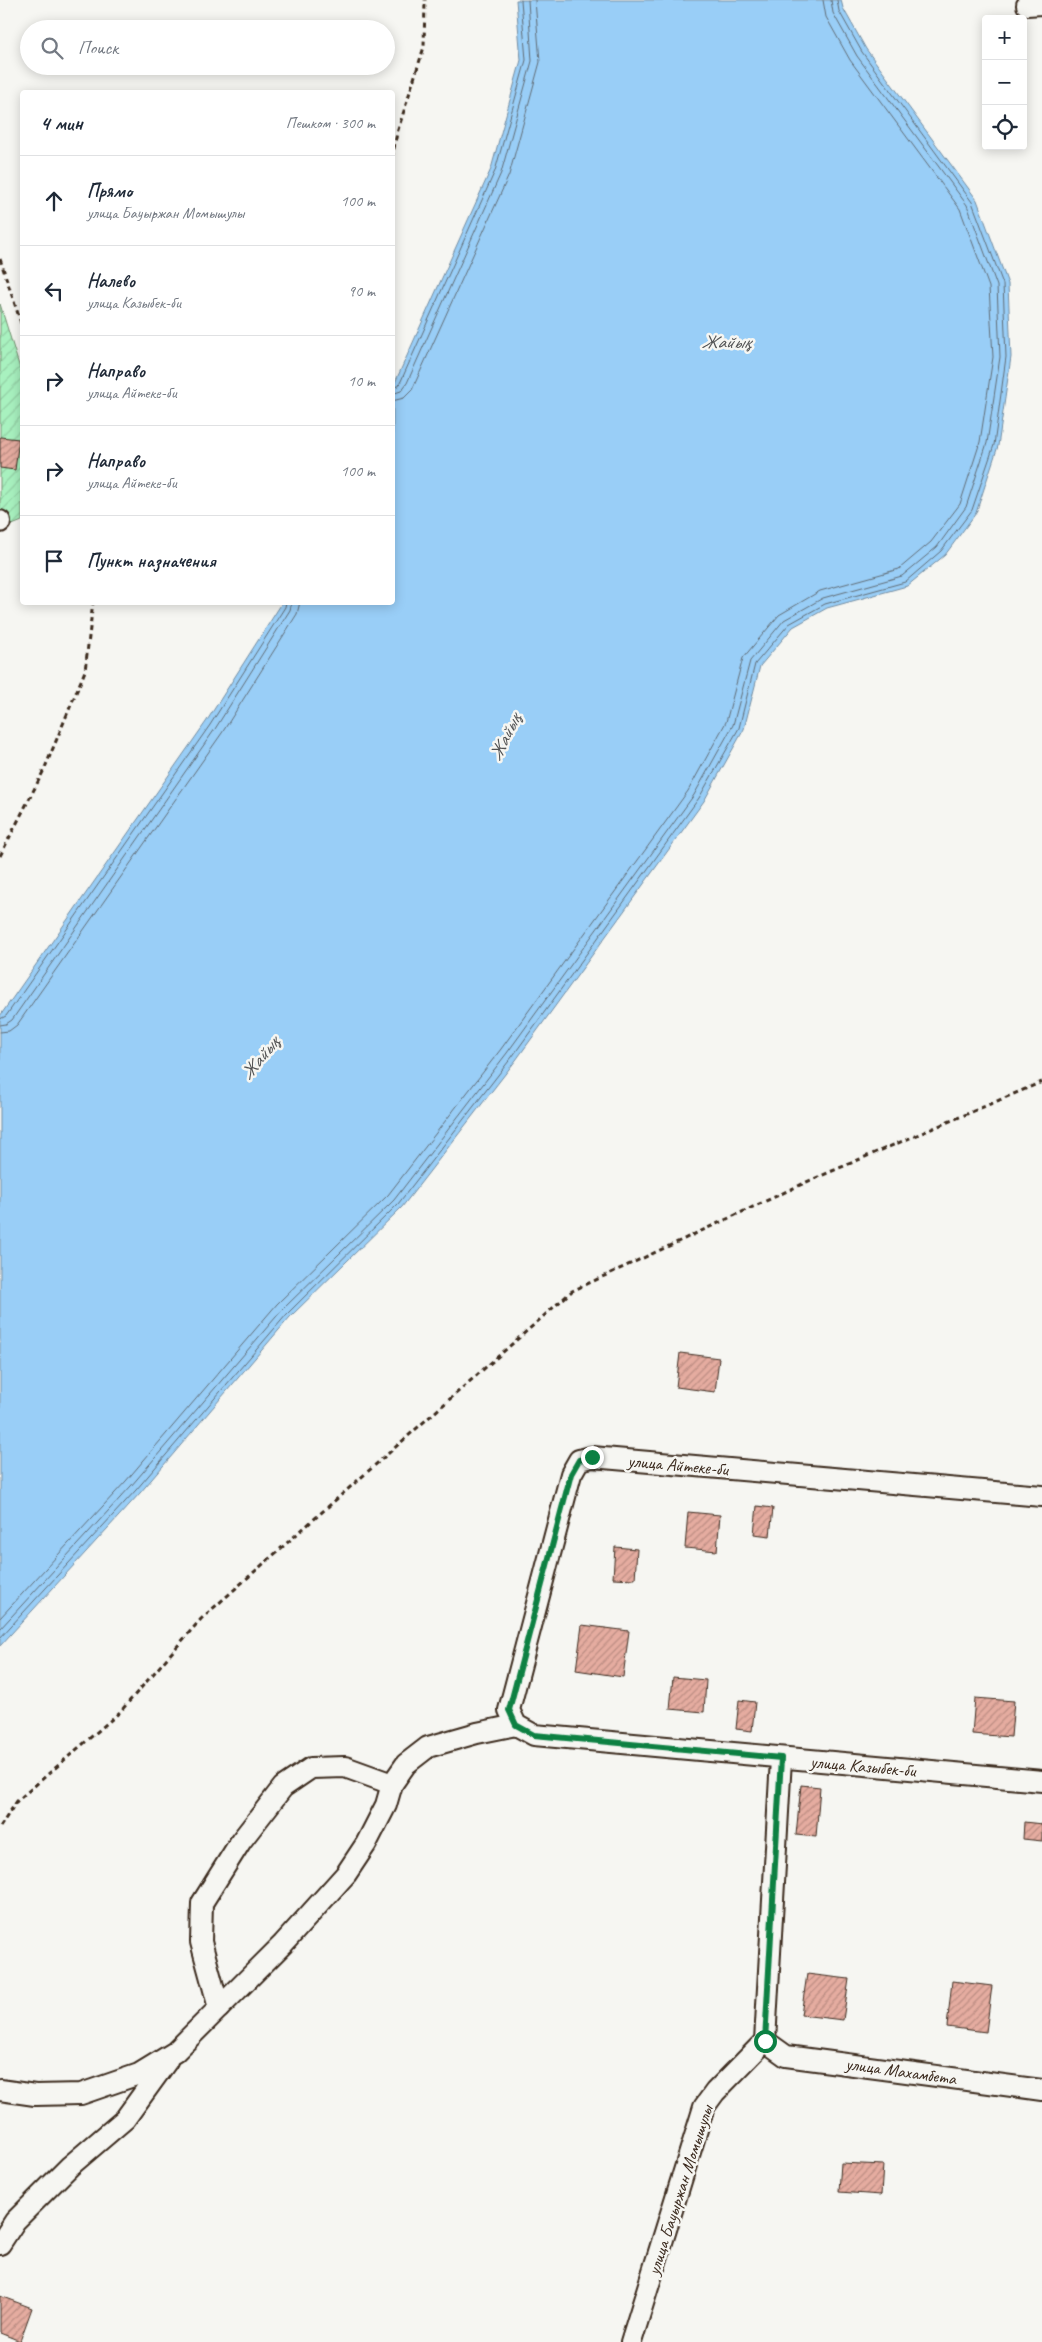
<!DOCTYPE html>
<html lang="ru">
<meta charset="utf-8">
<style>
:root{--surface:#fff;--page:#f6f6f7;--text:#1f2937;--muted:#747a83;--line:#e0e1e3}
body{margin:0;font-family:Caveat,sans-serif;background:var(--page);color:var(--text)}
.controls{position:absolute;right:15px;top:15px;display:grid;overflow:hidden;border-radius:5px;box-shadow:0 2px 12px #0003}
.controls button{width:45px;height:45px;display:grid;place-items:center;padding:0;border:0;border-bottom:1px solid var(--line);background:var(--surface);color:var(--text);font:25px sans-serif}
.stop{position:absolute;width:15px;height:15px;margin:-11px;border:4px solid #0b8043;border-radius:50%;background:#fff}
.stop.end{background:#0b8043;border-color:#fff;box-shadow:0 1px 5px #0008}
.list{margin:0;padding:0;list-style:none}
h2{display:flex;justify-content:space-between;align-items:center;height:65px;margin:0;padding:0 20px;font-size:21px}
h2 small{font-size:16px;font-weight:400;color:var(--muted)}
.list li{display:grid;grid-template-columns:32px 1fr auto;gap:15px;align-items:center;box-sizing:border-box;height:90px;padding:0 20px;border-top:1px solid var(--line)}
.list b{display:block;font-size:19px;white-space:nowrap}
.list p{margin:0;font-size:16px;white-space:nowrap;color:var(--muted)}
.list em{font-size:16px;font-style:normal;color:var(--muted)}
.icon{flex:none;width:28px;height:28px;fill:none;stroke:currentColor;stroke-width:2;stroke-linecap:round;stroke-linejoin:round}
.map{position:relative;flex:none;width:1042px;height:2342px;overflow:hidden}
.search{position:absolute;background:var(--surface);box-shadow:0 2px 12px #0003;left:20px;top:20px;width:375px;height:55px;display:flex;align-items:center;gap:12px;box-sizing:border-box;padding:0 18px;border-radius:28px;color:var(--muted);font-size:19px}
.panel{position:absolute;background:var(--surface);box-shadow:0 2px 12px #0003;left:20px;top:90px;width:375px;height:515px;border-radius:5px}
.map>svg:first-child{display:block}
.garden{fill:url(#garden-furrows);stroke:#728e6e}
.water{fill:#99cef7;stroke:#738ca0}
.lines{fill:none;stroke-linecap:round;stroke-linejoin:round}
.shore{stroke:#616c75;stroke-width:1}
.building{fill:url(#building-hatch);stroke:#3b2a1e}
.street-casing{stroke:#3b2a1e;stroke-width:24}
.path{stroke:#3b2a1e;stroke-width:3;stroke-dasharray:5 4;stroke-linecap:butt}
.street{stroke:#f6f6f2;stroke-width:20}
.route{stroke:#0b8043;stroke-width:6}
.labels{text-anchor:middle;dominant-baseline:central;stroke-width:5;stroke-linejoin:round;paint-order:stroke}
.street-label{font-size:18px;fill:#3b2a1e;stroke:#f6f6f2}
.water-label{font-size:19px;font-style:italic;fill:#525354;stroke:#f6f6f2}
</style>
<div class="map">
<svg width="1042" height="2342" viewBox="0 0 1042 2342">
<defs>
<pattern id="garden-furrows" width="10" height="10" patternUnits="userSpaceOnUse" patternTransform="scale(1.25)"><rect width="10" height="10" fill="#a8f1bf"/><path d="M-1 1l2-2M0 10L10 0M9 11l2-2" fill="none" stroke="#92cfa4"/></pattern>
<pattern id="building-hatch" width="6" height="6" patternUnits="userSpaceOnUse" patternTransform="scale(1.25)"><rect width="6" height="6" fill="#e5aca0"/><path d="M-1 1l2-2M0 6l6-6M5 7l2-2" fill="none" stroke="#bb8c82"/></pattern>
</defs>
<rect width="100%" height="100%" fill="#f6f6f2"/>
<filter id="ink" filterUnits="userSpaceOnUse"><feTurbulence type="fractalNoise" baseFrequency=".02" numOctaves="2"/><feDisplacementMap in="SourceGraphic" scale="10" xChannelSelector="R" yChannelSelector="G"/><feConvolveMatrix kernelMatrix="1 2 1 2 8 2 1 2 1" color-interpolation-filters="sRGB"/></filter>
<g filter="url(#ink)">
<polygon class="garden" points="0,304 22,375 22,521 0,530"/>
<polygon class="water" points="516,0 841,0 843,8 866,49 977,200 1008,284 1011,357 998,446 976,513 945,555 907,586 827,608 793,627 760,666 744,729 704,801 516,1060 402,1207 290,1317 140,1493 0,1646 0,1016 206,722 282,603 392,602 393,387 491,169 521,60"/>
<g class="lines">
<g class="shore">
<polyline points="392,387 398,386 401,381 495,171 526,60 521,0"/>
<polyline points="392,394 401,391 407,383 501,173 532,61 528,0"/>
<polyline points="392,401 404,398 412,390 509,175 540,62 535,0"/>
<polyline points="0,1019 6,1016 210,725 285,607 286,602"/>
<polyline points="0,1025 6,1024 12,1020 215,729 290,610 292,602"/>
<polyline points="0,1032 9,1031 17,1025 222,733 297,614 300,602"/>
<polyline points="0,1618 126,1481 277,1304 388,1195 501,1049 688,791 726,722 743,658 779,615 820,591 899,569 931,542 960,504 980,442 993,357 989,287 960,209 850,60 826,17 823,0"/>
<polyline points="0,1629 131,1486 282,1310 394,1200 507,1053 694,795 733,725 750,661 784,620 823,598 902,576 937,547 966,507 987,443 1000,357 997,286 967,205 857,56 833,13 831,0"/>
<polyline points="0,1638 136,1490 287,1314 398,1204 512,1057 699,798 739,728 755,664 789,624 825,604 905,582 941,551 972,510 994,445 1006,357 1003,284 972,202 862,52 839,11 837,0"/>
</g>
</g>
<g class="building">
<polygon points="0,437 19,439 15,470 0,468"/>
<polygon points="680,1353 719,1358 715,1392 676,1387"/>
<polygon points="757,1506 773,1508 770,1536 754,1534"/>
<polygon points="688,1512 720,1515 717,1551 685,1548"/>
<polygon points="615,1547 637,1549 635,1579 613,1578"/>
<polygon points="582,1625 629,1631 623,1677 576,1670"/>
<polygon points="673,1677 706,1680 704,1712 670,1709"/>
<polygon points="975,1698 1014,1701 1011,1737 972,1734"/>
<polygon points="739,1700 755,1702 752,1731 736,1729"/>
<polygon points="801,1785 820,1787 816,1837 796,1835"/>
<polygon points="1024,1822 1042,1824 1042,1841 1023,1839"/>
<polygon points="807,1974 849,1979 843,2020 801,2015"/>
<polygon points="952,1981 992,1986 986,2032 947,2027"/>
<polygon points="841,2163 883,2165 881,2195 839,2192"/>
<polygon points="0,2296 32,2308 20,2341 0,2333"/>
</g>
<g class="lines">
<defs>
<g id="street">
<polyline points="1027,5 1042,4"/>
<polyline points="0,521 0,522"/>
<polyline points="1042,1496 592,1457 579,1460 571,1474 509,1710 516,1725 534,1735 1042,1781"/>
<polyline points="219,2008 201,1942 202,1903 241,1841 283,1787 311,1768 345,1767 392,1784"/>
<polyline points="765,2041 786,2056 1042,2090"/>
<polyline points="0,2090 35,2095 81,2094 139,2074 175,2052 283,1944 346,1874 366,1844 386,1805 392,1784 406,1764 428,1747 477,1733 516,1725"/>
<polyline points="0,2244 15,2221 70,2166 125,2119 167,2061"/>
<polyline points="631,2342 704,2107 715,2092 765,2041 781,1759"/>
</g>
</defs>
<use href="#street" class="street-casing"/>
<g class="path">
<polyline points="392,158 397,133 424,47 425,0"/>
<polyline points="0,259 22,326"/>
<polyline points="0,856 44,770 85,671 93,602"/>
<polyline points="0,1827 17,1801 120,1712 201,1619 572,1291 811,1180 1042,1082"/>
</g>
<use href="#street" class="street"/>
</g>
</g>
<g class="lines" filter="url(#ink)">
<polyline class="route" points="592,1457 579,1460 571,1474 509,1710 516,1725 534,1735 781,1758 765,2041"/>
</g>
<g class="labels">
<g class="street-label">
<text transform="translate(678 1465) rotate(5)">улица Айтеке-би</text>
<text transform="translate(863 1766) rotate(5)">улица Казыбек-би</text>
<text transform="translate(901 2071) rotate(8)">улица Махамбета</text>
<text transform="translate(680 2190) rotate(-72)">улица Бауыржан Момышулы</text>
</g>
<g class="water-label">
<text x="726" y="342">Жайық</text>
<text transform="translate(505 737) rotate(-64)">Жайық</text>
<text transform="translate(260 1058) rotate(-51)">Жайық</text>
</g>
</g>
</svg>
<div class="controls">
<button>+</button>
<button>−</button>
<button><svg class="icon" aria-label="locate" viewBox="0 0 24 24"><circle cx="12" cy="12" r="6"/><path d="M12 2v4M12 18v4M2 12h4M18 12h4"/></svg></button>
</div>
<div class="stop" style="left:765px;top:2041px"></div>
<div class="stop end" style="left:592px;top:1457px"></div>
<div class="search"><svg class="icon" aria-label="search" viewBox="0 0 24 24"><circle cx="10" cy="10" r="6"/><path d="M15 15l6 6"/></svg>Поиск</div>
<section class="panel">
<h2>4 мин<small>Пешком · 300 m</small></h2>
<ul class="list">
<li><svg class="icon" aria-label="ahead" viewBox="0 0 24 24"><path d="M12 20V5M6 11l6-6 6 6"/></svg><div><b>Прямо</b><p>улица Бауыржан Момышулы</p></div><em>100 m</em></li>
<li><svg class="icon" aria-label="left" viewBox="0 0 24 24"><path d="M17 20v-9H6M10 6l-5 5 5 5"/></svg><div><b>Налево</b><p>улица Казыбек-би</p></div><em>90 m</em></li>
<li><svg class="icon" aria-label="right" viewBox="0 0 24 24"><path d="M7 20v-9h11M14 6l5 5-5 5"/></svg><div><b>Направо</b><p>улица Айтеке-би</p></div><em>10 m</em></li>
<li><svg class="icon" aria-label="right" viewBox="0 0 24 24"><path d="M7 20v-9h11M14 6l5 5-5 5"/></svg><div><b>Направо</b><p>улица Айтеке-би</p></div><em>100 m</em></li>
<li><svg class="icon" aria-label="arrive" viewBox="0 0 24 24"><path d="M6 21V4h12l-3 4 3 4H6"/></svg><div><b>Пункт назначения</b></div></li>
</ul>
</section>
</div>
